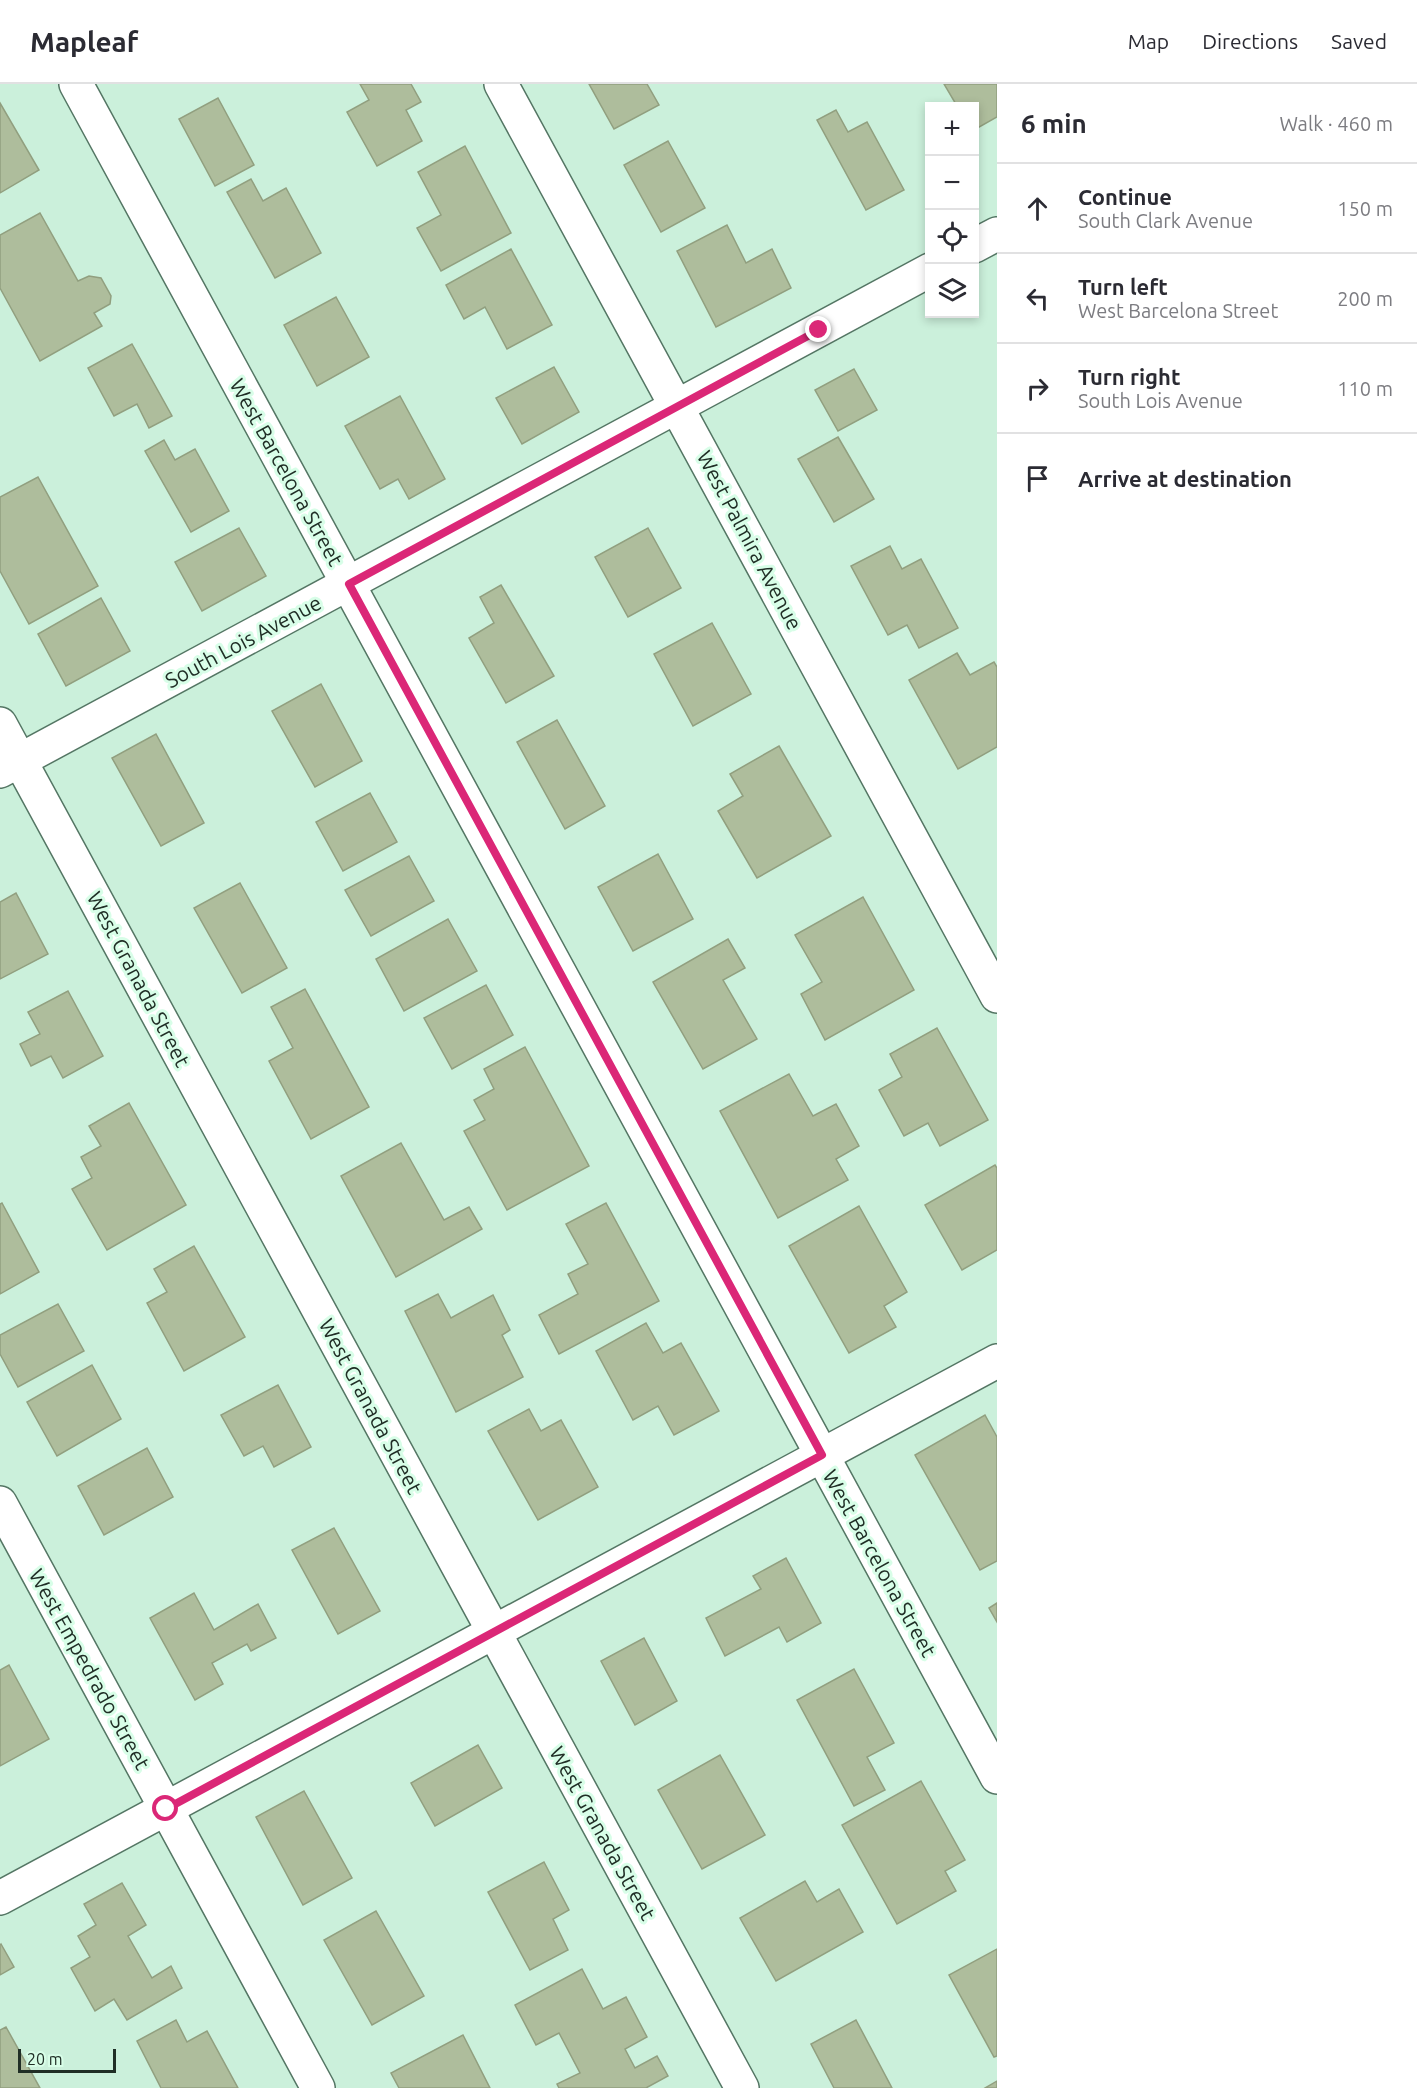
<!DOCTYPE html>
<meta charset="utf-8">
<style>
:root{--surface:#fff;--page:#f7f7f7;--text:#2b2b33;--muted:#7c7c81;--line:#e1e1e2}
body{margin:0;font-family:Ubuntu,sans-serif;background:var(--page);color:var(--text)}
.controls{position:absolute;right:18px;top:18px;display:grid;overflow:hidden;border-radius:0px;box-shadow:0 3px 9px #0003}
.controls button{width:54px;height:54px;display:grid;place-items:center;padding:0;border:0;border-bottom:2px solid var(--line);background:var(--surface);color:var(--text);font:30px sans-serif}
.scale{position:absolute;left:18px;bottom:15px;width:98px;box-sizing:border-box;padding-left:6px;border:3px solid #202e26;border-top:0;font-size:16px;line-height:21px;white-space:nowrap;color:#202e26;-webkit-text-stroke:4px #d8fee8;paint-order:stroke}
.stop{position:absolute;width:18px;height:18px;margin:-14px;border:4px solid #db2777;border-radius:50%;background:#fff}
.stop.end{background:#db2777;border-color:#fff;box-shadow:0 2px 6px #0008}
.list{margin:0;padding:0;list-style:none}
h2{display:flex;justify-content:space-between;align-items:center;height:78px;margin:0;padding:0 24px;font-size:26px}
h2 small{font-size:20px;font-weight:400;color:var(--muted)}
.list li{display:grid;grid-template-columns:39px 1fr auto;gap:18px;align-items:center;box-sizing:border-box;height:90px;padding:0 24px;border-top:2px solid var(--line)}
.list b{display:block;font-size:22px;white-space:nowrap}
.list p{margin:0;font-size:20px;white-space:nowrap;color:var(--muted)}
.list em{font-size:20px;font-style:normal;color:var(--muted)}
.icon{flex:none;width:33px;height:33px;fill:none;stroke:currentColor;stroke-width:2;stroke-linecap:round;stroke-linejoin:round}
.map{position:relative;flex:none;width:997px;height:2004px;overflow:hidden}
header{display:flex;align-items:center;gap:36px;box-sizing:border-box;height:84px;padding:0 30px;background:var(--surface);border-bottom:2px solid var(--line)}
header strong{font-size:28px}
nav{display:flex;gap:33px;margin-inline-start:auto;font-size:21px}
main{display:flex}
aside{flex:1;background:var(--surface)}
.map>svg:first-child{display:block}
.building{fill:#aebd9c;stroke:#919f7f;stroke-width:1.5}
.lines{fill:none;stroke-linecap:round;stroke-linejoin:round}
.minor-casing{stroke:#547664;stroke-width:36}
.tertiary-casing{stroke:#547664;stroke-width:36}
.minor{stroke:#fff;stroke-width:33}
.tertiary{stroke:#fff;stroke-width:33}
.route{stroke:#db2777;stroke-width:8}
.labels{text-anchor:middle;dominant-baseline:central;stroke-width:6;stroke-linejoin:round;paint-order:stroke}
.street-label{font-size:21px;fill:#202e26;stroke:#d8fee8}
</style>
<header>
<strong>Mapleaf</strong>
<nav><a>Map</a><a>Directions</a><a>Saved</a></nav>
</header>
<main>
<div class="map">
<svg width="997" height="2004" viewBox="0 0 997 2004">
<rect width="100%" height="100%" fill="#cbf0db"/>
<g class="building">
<polygon points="360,0 411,0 421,18 406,26 422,57 377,82 347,28 369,16"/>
<polygon points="589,0 647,0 659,21 614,45"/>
<polygon points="944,0 997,0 997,33 974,46 974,22 957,22"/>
<polygon points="218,14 254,81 215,102 179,35"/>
<polygon points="0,19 39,86 0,109"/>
<polygon points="836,26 848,48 867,38 904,106 866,126 817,36"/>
<polygon points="668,57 705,124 661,148 624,81"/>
<polygon points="465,62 511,149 441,187 417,144 441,131 418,88"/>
<polygon points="251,95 263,117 286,104 321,169 275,194 227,108"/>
<polygon points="40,129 78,197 89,192 101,194 111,212 110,220 94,229 102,242 40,277 0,204 0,151"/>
<polygon points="727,141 746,179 772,165 791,204 716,243 677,167"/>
<polygon points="511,165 552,241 507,265 485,223 464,235 446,201"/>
<polygon points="336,213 369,273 317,302 284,241"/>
<polygon points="132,260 172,332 149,344 137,320 114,332 88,284"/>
<polygon points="554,283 579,328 522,360 496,314"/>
<polygon points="854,285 877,326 838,347 815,306"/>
<polygon points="400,312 445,395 409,415 398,395 380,405 345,342"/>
<polygon points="838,353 874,415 834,438 798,375"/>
<polygon points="164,356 175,376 195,365 229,427 191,448 145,367"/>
<polygon points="38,393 98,502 29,540 0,487 0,413"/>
<polygon points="239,444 266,492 202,527 175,478"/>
<polygon points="648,444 681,504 628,533 595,473"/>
<polygon points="890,462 902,485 921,475 958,544 919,564 907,541 888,551 851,482"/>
<polygon points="501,501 554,592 506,619 469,554 494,539 480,513"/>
<polygon points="101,514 130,567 66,602 38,550"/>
<polygon points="712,539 751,610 693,642 654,570"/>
<polygon points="957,569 970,591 994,578 997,583 997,663 958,685 909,596"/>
<polygon points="321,600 362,677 315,703 272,627"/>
<polygon points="557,636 605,722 565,745 517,658"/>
<polygon points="156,650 204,739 161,762 112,674"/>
<polygon points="779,662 831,752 757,794 718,727 743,712 730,690"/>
<polygon points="370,709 397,758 343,787 316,738"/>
<polygon points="658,770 693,835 633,867 598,803"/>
<polygon points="409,772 434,817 371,852 345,806"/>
<polygon points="240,799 287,884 242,909 194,824"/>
<polygon points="16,809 48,870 0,895 0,818"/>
<polygon points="863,813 914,906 825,956 801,910 822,898 795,851"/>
<polygon points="448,835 477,887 404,927 376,875"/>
<polygon points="728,855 745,884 723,896 757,955 703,985 653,898"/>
<polygon points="486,901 513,951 452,985 424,934"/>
<polygon points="305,905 369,1023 311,1055 269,977 293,964 271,923"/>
<polygon points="68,907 103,972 63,994 51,972 31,982 20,960 40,950 28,928"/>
<polygon points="937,944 988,1036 940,1062 928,1039 904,1052 879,1006 902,993 890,970"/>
<polygon points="525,963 589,1082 507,1126 464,1047 485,1036 474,1016 494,1005 484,985"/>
<polygon points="789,990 813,1032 836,1020 859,1062 836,1075 848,1096 778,1134 720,1027"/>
<polygon points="129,1019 186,1121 107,1166 72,1105 92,1094 81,1073 101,1062 89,1042"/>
<polygon points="401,1059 444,1136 469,1123 482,1145 396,1193 341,1092"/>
<polygon points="995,1081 997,1084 997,1166 962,1186 925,1121"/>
<polygon points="2,1119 39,1188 0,1210 0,1120"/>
<polygon points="606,1119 659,1217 559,1270 539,1231 578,1210 568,1190 588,1180 566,1140"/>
<polygon points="859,1122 907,1208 884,1222 896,1243 849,1269 789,1162"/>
<polygon points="194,1162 245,1253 184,1287 147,1219 167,1208 154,1185"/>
<polygon points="438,1210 451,1234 493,1211 510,1246 502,1251 523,1293 456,1328 405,1227"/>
<polygon points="58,1220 84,1267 18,1303 0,1270 0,1251"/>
<polygon points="646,1239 663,1269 681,1259 719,1327 674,1351 658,1322 633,1336 596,1267"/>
<polygon points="92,1281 121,1335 57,1372 27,1318"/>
<polygon points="278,1301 311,1363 274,1383 263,1362 244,1372 221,1331"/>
<polygon points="529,1325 541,1347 561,1336 598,1403 538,1436 488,1347"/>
<polygon points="985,1331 997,1353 997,1477 980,1486 915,1371"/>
<polygon points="147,1364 173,1413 104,1451 78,1402"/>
<polygon points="334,1444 380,1527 338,1550 292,1466"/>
<polygon points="786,1474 821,1539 787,1558 779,1543 725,1572 706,1534 761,1505 753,1492"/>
<polygon points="194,1509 214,1546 258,1520 276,1554 251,1567 247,1560 212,1579 223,1600 195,1616 150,1534"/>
<polygon points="997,1519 997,1538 989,1524"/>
<polygon points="644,1554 677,1617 635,1641 601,1577"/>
<polygon points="9,1581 49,1655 0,1682 0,1586"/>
<polygon points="854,1585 894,1659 867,1673 885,1706 854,1722 797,1616"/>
<polygon points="478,1661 502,1704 435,1742 411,1699"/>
<polygon points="720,1671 765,1751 702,1785 658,1706"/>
<polygon points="921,1697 965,1776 945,1787 956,1807 897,1840 842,1741"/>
<polygon points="304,1707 352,1794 303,1821 256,1733"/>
<polygon points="544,1778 569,1826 553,1835 568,1866 530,1886 488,1808"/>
<polygon points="805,1797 817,1818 839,1805 863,1848 776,1897 740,1834"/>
<polygon points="122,1799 146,1841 128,1852 152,1894 171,1882 182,1904 127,1936 114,1915 95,1927 71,1884 90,1873 78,1852 96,1841 84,1820"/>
<polygon points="376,1827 424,1912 372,1941 324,1856"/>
<polygon points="1,1860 14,1883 0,1891 0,1861"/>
<polygon points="997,1865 997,1972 994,1973 949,1891"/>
<polygon points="582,1885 603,1925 626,1913 647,1953 625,1965 635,1984 657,1972 668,1992 646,2004 559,2004 557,2000 580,1989 559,1949 536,1961 515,1921"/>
<polygon points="176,1936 187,1958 207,1947 238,2004 161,2004 137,1957"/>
<polygon points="856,1936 892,2004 834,2004 811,1960"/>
<polygon points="6,1943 40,2004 0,2004 0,1946"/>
<polygon points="463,1951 490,2004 399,2004 391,1989"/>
<polygon points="997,1997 997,2004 985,2004"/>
</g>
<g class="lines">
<defs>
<g id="minor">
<polyline points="76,0 997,1693"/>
<polyline points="501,0 997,912"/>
<polyline points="0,640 742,2004"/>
<polyline points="0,1419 318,2004"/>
<polyline points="0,1814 997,1277"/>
</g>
<g id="tertiary">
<polyline points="974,162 997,150"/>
<polyline points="0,687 930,186"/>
</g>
</defs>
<use href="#minor" class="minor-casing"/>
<use href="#tertiary" class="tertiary-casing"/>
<use href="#minor" class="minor"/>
<use href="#tertiary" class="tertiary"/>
</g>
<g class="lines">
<polyline class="route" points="166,1725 822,1371 349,500 819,246"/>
</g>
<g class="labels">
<g class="street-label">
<text transform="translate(287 388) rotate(61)">West Barcelona Street</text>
<text transform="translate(750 456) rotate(62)">West Palmira Avenue</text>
<text transform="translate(243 557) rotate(-28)">South Lois Avenue</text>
<text transform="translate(139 895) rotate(62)">West Granada Street</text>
<text transform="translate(371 1322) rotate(62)">West Granada Street</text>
<text transform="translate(880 1479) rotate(61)">West Barcelona Street</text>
<text transform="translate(90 1585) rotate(61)">West Empedrado Street</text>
<text transform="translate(603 1749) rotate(61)">West Granada Street</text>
</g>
</g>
</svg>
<div class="controls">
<button>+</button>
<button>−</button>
<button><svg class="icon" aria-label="locate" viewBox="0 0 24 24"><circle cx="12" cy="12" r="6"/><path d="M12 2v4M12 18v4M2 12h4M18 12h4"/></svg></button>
<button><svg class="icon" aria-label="layers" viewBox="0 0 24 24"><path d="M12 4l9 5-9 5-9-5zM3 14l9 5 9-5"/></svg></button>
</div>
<div class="scale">20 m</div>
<div class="stop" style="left:166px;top:1725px"></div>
<div class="stop end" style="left:819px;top:246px"></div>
</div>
<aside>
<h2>6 min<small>Walk · 460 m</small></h2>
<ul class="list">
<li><svg class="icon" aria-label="ahead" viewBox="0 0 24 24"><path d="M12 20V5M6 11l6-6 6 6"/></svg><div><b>Continue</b><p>South Clark Avenue</p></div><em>150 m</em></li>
<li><svg class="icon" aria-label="left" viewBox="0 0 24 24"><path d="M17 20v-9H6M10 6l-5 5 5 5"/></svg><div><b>Turn left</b><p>West Barcelona Street</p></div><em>200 m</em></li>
<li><svg class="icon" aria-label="right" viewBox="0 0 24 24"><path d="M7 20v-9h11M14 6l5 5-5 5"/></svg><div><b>Turn right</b><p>South Lois Avenue</p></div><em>110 m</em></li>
<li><svg class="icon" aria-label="arrive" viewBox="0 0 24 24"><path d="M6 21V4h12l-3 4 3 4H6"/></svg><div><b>Arrive at destination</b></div></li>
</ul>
</aside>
</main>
